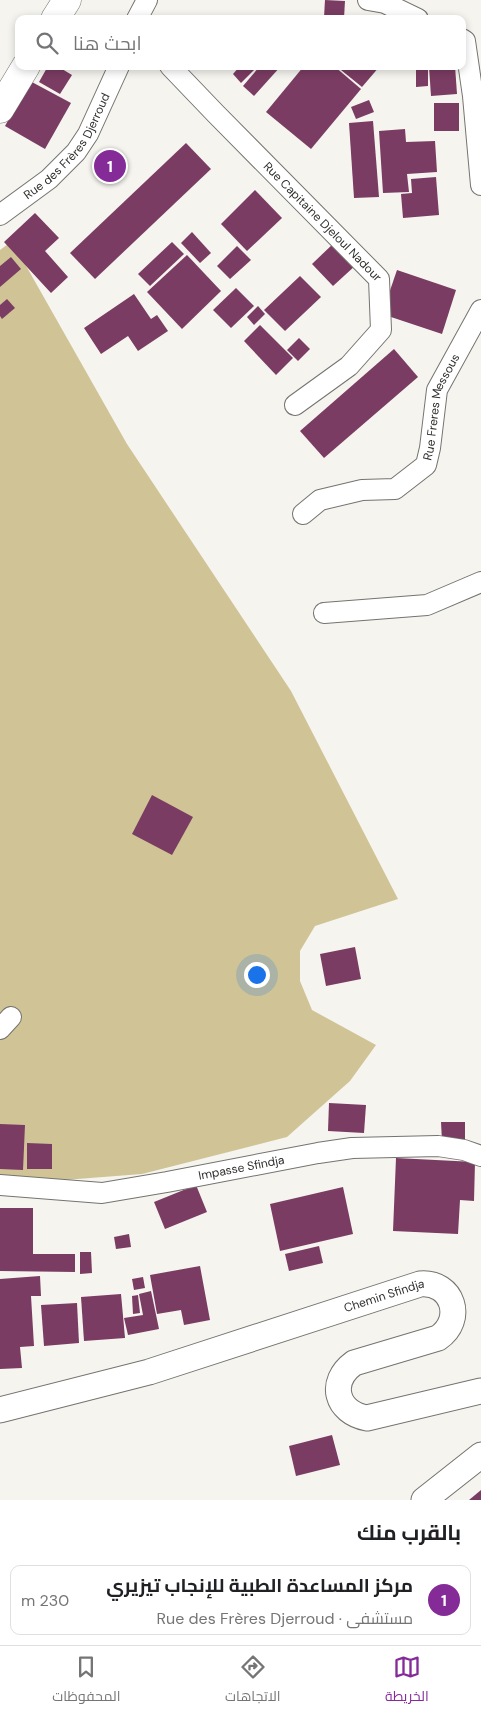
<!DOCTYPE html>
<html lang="ar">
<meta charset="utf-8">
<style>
:root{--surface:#fff;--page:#f2f2f2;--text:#202124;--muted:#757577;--line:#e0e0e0;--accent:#842b98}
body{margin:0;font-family:"DM Sans",Cairo,sans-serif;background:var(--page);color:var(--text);direction:rtl}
.you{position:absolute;left:256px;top:974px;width:18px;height:18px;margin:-12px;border:4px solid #fff;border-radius:50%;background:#1a73e8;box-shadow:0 0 0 8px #1a73e833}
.badge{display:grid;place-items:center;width:32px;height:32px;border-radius:50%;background:var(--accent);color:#fff;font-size:16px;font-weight:700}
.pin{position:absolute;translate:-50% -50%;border:2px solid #fff;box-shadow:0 1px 5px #0006}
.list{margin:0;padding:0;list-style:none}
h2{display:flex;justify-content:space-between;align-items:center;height:65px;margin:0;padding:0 20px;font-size:21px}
h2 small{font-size:16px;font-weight:400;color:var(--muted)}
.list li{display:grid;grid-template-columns:32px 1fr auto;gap:15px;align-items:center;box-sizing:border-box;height:70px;margin:0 10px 10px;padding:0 10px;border:1px solid var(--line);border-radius:10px}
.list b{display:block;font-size:19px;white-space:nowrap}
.list p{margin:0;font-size:16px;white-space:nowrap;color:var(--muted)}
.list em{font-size:16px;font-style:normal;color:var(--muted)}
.icon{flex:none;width:28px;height:28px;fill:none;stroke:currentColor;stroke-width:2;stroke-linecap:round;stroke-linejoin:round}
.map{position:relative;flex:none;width:481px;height:1500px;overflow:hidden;direction:ltr}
.search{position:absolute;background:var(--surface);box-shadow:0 2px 8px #0003;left:15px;right:15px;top:15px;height:55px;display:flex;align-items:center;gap:12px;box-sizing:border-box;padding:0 18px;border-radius:10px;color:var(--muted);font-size:19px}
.sheet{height:145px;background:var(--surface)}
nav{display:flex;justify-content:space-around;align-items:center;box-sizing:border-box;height:70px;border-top:1px solid var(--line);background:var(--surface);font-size:14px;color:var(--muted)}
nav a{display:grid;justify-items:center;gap:2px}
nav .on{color:var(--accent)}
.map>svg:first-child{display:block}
.green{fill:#d0c497}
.building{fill:#7a3c62}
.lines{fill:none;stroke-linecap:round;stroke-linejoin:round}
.minor-casing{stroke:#74736f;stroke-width:22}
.tertiary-casing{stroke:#74736f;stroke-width:27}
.secondary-casing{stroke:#74736f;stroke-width:29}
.minor{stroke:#fff;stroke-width:20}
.tertiary{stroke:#fff;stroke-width:25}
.secondary{stroke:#fff;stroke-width:28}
.labels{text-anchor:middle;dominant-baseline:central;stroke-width:5;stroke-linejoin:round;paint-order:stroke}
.street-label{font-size:12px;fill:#2f2f2d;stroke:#f5f4ef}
</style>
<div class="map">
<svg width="481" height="1500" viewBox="0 0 481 1500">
<rect width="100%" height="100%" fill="#f5f4ef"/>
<polygon class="green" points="12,241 127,444 291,691 398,899 315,926 300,951 300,981 312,1010 376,1045 350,1081 287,1137 142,1174 0,1185 0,250"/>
<g class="building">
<polygon points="325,0 345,1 344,18 324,17"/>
<polygon points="48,66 57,66 72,75 60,94 39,82"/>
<polygon points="240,66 258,66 241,83 233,74"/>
<polygon points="260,66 281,66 254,96 243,86"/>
<polygon points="304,66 334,66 361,89 311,149 266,112"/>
<polygon points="344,66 380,66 362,87 341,70"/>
<polygon points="455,66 457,94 431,96 429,67"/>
<polygon points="416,69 428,69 428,86 416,87"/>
<polygon points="30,81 71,103 45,149 5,126"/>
<polygon points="369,100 374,112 356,119 351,107"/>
<rect x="434" y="103" width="25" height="28"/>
<polygon points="373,121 379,197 354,198 349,123"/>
<polygon points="405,129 406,142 435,141 437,172 407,174 409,192 383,193 379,131"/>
<polygon points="186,143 211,169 95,279 70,253"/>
<polygon points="436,177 439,215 403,218 401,194 412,193 411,179"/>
<polygon points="255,190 282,218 247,251 221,224"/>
<polygon points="35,213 59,238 45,251 68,277 51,293 4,242"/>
<polygon points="192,232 211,253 200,263 181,243"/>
<polygon points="172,242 184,254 150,286 138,274"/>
<polygon points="335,242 356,265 333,286 312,264"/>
<polygon points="237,246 251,260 230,279 217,266"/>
<polygon points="187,255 221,291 182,329 147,292"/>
<polygon points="11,257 21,269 0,287 0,266"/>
<polygon points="397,270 456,290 442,334 382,314"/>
<polygon points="300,276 321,297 285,331 264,310"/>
<polygon points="236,288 254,306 231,328 213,310"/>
<polygon points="134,294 151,319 157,315 168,331 138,351 128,336 101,354 84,328"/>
<polygon points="7,299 15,308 2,319 0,316 0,305"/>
<polygon points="258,306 265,314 254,325 247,317"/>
<polygon points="260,325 293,358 276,375 244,341"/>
<polygon points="299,338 310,349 298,361 287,350"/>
<polygon points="394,349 418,377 324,458 300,431"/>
<polygon points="152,795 193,817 172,855 132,834"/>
<polygon points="355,947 361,979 326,986 320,954"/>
<polygon points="329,1103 366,1105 364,1133 328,1131"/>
<polygon points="441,1122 465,1122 465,1141 442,1141"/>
<polygon points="0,1124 25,1125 23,1170 0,1169"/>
<polygon points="27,1143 52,1144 52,1169 27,1169"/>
<polygon points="396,1158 475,1162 474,1201 460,1200 458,1234 393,1231"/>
<polygon points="196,1185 207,1212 165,1229 154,1202"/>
<polygon points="343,1187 353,1234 280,1251 270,1204"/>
<polygon points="0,1208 33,1208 33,1254 75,1254 75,1272 0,1271"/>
<polygon points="129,1234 131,1247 116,1249 114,1237"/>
<polygon points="319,1246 323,1263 289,1271 285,1254"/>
<polygon points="80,1252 91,1252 92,1273 80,1274"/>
<polygon points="200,1266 210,1320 184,1325 181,1310 157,1314 150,1275"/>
<polygon points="40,1276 41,1296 31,1296 34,1346 20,1347 22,1368 0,1369 0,1279"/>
<polygon points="143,1277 145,1288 134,1290 132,1279"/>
<polygon points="151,1291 159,1329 128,1335 124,1318 143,1315 139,1294"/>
<polygon points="121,1294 125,1338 84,1341 81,1297"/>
<polygon points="138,1295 140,1313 133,1314 132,1296"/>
<polygon points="77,1303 79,1343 44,1346 41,1305"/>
<polygon points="332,1435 340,1465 296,1476 289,1446"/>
<polygon points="481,1490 481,1500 469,1500"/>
</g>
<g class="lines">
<defs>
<g id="minor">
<polyline points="368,0 385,3 418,19"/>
<polyline points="137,19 147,0"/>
<polyline points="462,39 465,41 473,96 481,185"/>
<path id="s1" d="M170 66 216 114 379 279 381 330 349 366 295 405"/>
<path id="s2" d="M0 215 49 179 76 152 88 134 119 66"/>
<path id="s3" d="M303 514 320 500 362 490 395 489 426 465 430 448 437 390 481 310"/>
<polyline points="324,613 427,605 481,582"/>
<polyline points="0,1029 11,1017"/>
<path id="s4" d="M0 1185 102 1193 167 1182 318 1153 352 1148 438 1146 464 1150 481 1156"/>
</g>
<g id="tertiary">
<path id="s5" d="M0 1410 149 1372 420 1284C453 1281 465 1320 438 1338L354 1363C328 1382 336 1412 367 1418L481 1391"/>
<polyline points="424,1500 481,1455"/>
</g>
<g id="secondary">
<polyline points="55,19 67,0"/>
<polyline points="0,109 26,66"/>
</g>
</defs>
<use href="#minor" class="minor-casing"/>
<use href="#tertiary" class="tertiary-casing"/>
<use href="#secondary" class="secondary-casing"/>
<use href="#minor" class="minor"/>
<use href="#tertiary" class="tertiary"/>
<use href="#secondary" class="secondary"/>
</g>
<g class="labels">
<g class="street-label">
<text stroke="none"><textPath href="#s2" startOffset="98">Rue des Frères Djerroud</textPath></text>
<text stroke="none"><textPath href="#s1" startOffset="218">Rue Capitaine Djeloul Nadour</textPath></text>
<text stroke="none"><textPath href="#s3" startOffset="198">Rue Freres Messous</textPath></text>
<text stroke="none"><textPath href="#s4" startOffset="244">Impasse Sfindja</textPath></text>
<text stroke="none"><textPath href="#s5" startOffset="401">Chemin Sfindja</textPath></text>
</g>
</g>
</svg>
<div class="you"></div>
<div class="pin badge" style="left:110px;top:166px">1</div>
<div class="search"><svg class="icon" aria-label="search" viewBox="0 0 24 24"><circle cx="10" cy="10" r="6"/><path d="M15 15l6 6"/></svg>ابحث هنا</div>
</div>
<section class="sheet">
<h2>بالقرب منك<small></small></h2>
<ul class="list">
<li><span class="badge">1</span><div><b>مركز المساعدة الطبية للإنجاب تيزيري</b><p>مستشفى · Rue des Frères Djerroud</p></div><em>230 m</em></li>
</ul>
</section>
<nav>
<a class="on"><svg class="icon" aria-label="map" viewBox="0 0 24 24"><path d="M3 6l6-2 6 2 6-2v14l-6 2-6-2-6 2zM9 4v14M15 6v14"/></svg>الخريطة</a>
<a><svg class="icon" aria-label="directions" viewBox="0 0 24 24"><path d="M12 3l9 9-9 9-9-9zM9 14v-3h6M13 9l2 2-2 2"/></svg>الاتجاهات</a>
<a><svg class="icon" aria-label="saved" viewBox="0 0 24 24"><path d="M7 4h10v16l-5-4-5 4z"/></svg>المحفوظات</a>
</nav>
